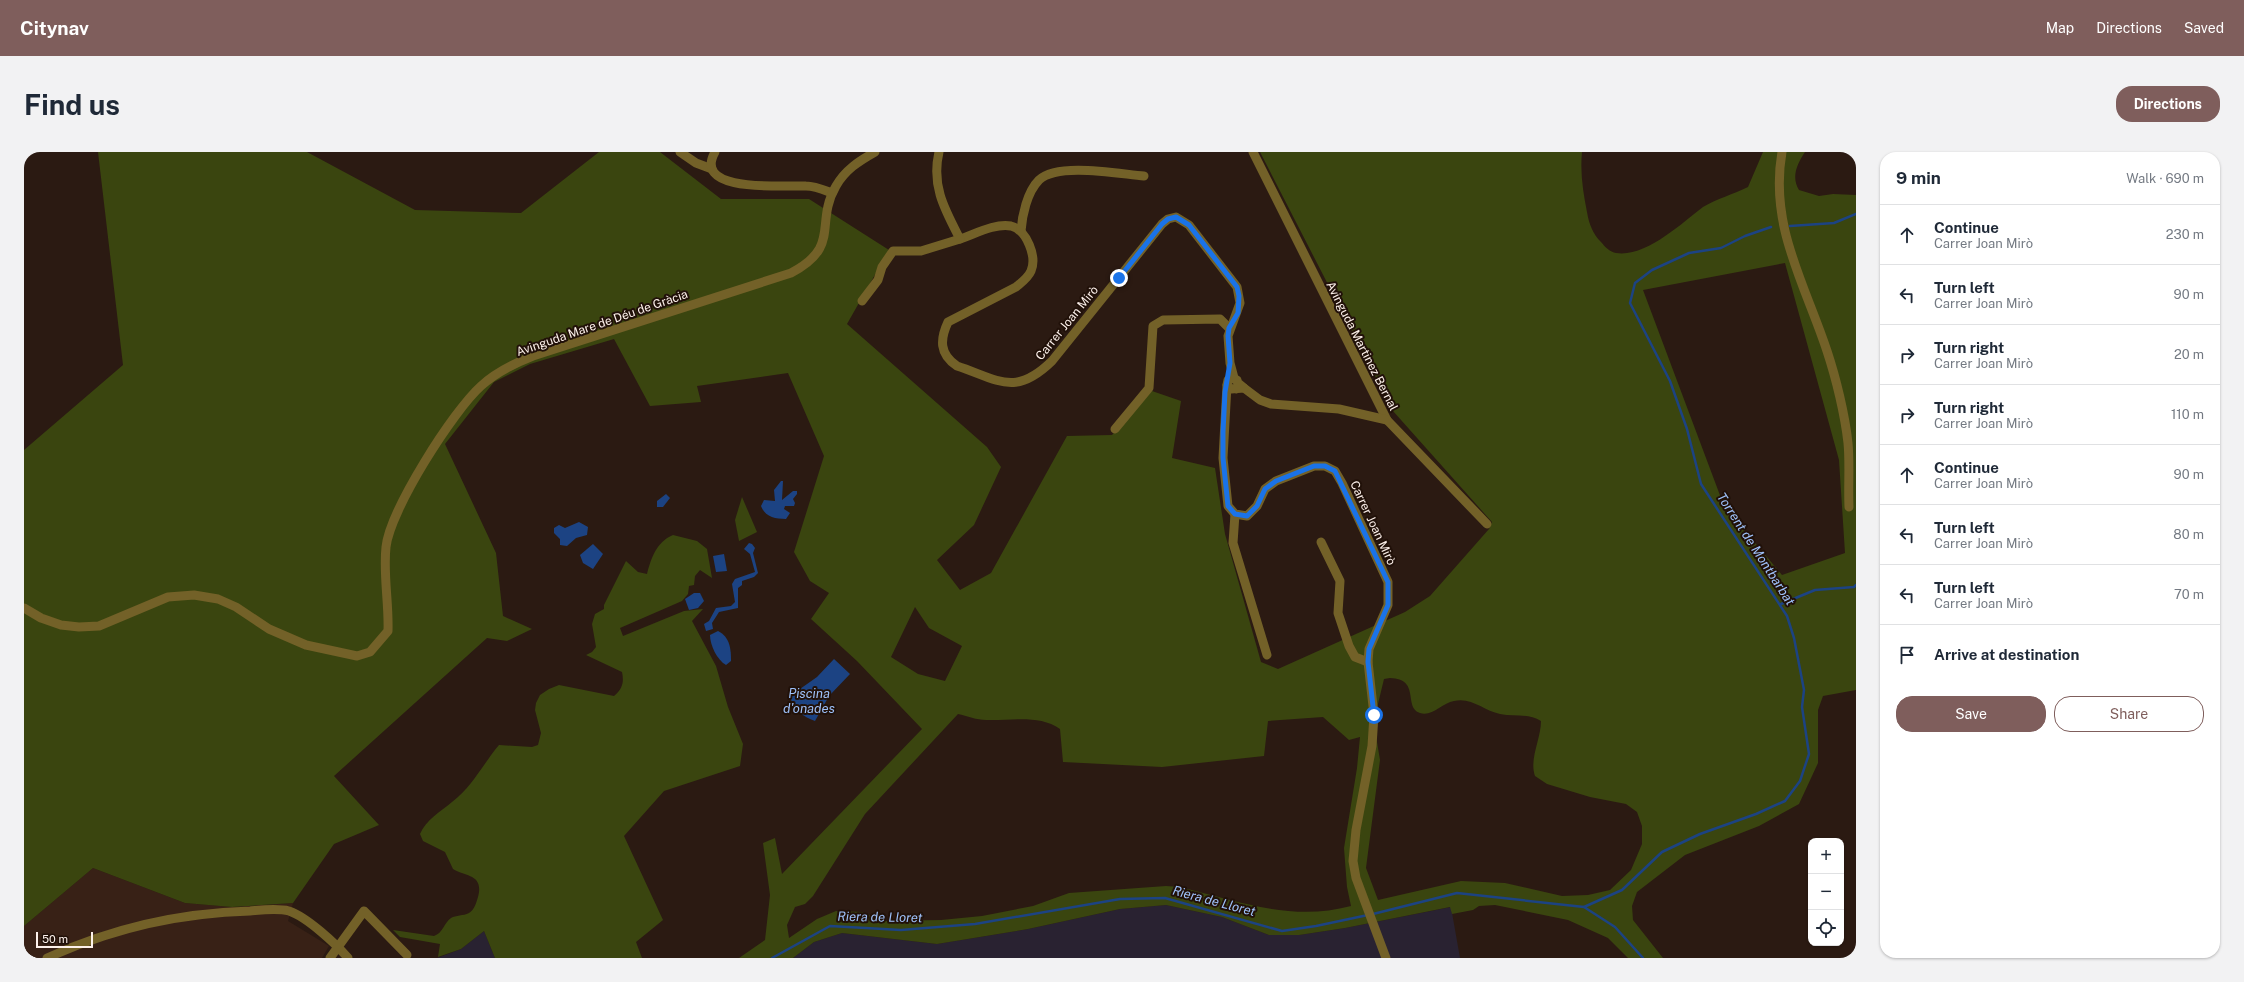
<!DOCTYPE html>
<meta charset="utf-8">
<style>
:root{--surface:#fff;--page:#f2f2f3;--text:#1f2937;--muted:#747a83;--line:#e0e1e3;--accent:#7f5e5c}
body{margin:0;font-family:"Public Sans",sans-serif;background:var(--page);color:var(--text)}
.controls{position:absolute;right:12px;bottom:12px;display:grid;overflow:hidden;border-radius:8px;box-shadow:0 1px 3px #0004}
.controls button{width:36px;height:36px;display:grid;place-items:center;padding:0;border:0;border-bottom:1px solid var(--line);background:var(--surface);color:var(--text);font:20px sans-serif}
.scale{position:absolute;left:12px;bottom:10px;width:57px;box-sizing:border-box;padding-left:4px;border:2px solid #fdf1eb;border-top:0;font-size:11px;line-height:14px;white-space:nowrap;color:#fdf1eb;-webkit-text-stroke:3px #211109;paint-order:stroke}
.stop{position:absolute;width:12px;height:12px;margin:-9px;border:3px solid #1a73e8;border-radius:50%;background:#fff}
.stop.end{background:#1a73e8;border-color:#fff;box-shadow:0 1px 4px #0008}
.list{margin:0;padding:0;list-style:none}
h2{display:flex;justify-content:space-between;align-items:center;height:52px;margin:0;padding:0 16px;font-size:17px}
h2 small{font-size:13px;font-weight:400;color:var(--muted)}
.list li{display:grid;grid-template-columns:26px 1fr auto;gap:12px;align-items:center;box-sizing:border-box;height:60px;padding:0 16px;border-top:1px solid var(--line)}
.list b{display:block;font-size:15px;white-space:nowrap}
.list p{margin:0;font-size:13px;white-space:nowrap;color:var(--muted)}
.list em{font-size:13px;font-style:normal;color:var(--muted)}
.actions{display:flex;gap:8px;padding:12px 16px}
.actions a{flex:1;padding:9px 0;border:1px solid var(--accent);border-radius:16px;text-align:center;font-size:14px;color:var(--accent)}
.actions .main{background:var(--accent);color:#fff}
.icon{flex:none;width:22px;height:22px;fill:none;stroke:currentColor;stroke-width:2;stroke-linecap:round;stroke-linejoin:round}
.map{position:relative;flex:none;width:1832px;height:806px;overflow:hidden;border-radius:16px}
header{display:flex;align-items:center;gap:24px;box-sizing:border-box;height:56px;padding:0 20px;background:var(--accent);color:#fff}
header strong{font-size:19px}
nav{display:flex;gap:22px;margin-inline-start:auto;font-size:14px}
.intro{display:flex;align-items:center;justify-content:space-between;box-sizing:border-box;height:96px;padding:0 24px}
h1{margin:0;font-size:28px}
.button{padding:10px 18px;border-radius:16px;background:var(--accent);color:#fff;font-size:14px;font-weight:700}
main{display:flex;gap:24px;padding:0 24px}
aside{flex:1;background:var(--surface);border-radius:16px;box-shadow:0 1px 3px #0004}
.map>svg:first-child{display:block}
.built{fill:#382116}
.industrial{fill:#292231}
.green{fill:#3a450f;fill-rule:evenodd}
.water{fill:#1c4383}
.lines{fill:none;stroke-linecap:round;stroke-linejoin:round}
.stream{stroke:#1c4383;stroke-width:2.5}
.minor{stroke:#736128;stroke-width:9}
.route{stroke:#1a73e8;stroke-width:5}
.labels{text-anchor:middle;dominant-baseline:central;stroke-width:4;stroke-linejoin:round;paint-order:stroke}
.street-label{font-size:12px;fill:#fdf1eb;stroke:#211109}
.water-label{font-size:13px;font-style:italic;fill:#9ec1f9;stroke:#211109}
</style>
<header>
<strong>Citynav</strong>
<nav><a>Map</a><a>Directions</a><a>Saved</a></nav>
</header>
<div class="intro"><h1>Find us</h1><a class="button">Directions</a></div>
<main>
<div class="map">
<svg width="1832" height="806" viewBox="0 0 1832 806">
<rect width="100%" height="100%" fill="#2b1a12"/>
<polygon class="built" points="69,716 161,751 208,755 269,751 264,769 305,794 298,806 0,806 0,774"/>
<g class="industrial">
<polygon points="1142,753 1198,765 1245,783 1275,783 1321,776 1427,755 1436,806 769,806 790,790 818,781 913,792 1004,777 1096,757"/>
<polygon points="460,779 471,806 413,806 437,797"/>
</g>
<g class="green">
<path d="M74 0H283L391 58 497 61 575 0H636L697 47H785L865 98 823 172 963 295 977 315 950 373 913 408 936 438 967 421 1043 284 1088 283 1128 239 1157 249 1148 306 1191 316 1201 382 1237 510 1254 517 1381 460 1406 444 1465 377 1468 370 1369 259 1236 0H1558C1556 21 1559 40 1563 60 1565 72 1569 82 1577 90 1581 95 1586 100 1592 101 1621 106 1658 71 1679 55 1692 47 1710 42 1724 35L1739 0H1781C1773 12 1767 25 1775 38L1795 44 1809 42 1832 43V538L1799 544 1794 558V611L1775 652 1735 674 1661 703 1613 740 1608 754 1609 768 1639 806H1604L1584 786 1544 768 1471 753 1455 754 1449 758 1428 762 1426 755 1321 776 1275 783H1245L1198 765 1142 753 1096 757 1004 777 913 792 818 781 790 790 769 806H715L741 788 746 743 739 691 751 686 758 722 898 577 833 509 787 467 805 441 786 429 770 400 800 304 764 221 673 234 677 250 626 254 590 187 506 212 470 230 421 292 472 401 479 464 508 477 483 489 463 486 310 624 355 673 310 692 269 751 208 755 161 751 69 716 0 774V298L99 213ZM1761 111 1815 308 1821 401 1758 423 1700 354 1619 138ZM891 455 905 476 938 494 921 529 894 522 867 505ZM1366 526C1397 527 1379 555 1396 561 1408 565 1418 551 1430 549 1448 545 1460 559 1476 562 1490 565 1504 561 1517 569 1517 587 1505 607 1511 624L1523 632 1566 645 1602 652 1613 660 1618 674V692L1607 718 1586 738 1564 743 1538 744 1481 731 1437 729 1354 748 1342 716 1356 608 1351 578 1353 556 1360 527ZM934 562C943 564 953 568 962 568 987 569 1015 562 1036 577L1039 610 1138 615 1240 604 1244 569 1299 565 1325 588 1336 585 1333 616 1320 696 1323 735 1327 754C1268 770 1213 749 1156 735L1142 734 1045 741 1009 754 958 764 917 768 862 769 837 760 812 759 793 767 765 786 763 773 771 755 781 752 789 744 841 662Z"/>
<polygon points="718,345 733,380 715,389 711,368"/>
<path d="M649 383 673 389 683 397 688 426 676 418 671 424 670 433 665 434 664 442 658 449 596 476 599 484 660 459 679 457 668 469 692 514 704 555 719 592 716 614 640 639 600 684 639 768 612 790 618 806H471L460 779 437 797 414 805 416 792 376 785 369 778 410 784C419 781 420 771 427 766 432 763 439 764 445 761 451 757 452 751 454 745 460 722 442 725 429 717L421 700 399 689 396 682C402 668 416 660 428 650 448 635 459 612 475 593L508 595 514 593 517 581 511 558 512 551 516 543 525 537 535 533 590 544C599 536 600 530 598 520L562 503 568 500 572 495 568 472 571 462 580 457V453L602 409 614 420 623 422C627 407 632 390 649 383Z"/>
</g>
<g class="water">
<path d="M757 329H759L758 348 769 339H773V342L769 347 771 351 770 354H761L760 357 766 361 762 367C751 367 741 365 737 354L740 348 751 349 750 338Z"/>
<polygon points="642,342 646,346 639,355 633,355 633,349"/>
<polygon points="555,370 564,375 563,383 552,386 543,394 536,393 536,387 530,381 530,376 535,373 541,376"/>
<polygon points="725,391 728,392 731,396 729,401 734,421 730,425 718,429 718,433 714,436 714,456 695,460 688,471 689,477 682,479 680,472 685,469 692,456 707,454 711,450 708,432 711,427 731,420 726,402 720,397"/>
<polygon points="569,392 579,402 569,417 559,411 556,403"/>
<polygon points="700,402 703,419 692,420 689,404"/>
<polygon points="670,441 676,441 680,449 674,456 665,458 661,447"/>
<path d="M694 479C706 485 707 497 707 509L702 513C693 508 686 493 686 483Z"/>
<path d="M810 507 826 522 805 544 791 569C779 565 769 557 766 544L793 525Z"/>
</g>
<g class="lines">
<g class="stream">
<polyline points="1766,74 1810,71 1832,62"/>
<polyline points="1757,452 1791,438 1830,435 1832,433"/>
<polyline points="1560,755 1598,738 1638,700 1676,682 1732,662 1761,649 1776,629 1785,602 1778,555 1780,538 1770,486 1763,464 1677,332 1663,277 1646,229 1606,151 1611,131 1628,118 1665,101 1697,96 1721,84 1747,75"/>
<polyline points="1349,762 1433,741 1560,755 1591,775 1619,806"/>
<polyline points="748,806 806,774 877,778 951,772 1096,747 1141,746 1258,779 1292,774 1344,763"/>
</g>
<g class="minor">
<polyline points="656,0 672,11 688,17"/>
<path d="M691 0C667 42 763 33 782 34 791 34 800 38 808 41"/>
<path d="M915 0C907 34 921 58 936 87 951 82 971 71 987 74 1003 78 1013 105 1007 119 1004 126 998 130 992 135L924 170C916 187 915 202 933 214 975 228 991 245 1028 209L1138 72 1144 67 1152 65 1165 73 1213 135 1216 151 1204 184 1206 211 1210 226"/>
<polyline points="1229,0 1363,268 1463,372"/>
<path d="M1758 0C1745 74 1781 132 1803 199 1812 226 1821 263 1824 291 1826 312 1824 334 1825 355"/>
<path d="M997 79C998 64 1003 40 1015 28 1034 10 1095 22 1120 24"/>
<polyline points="838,149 854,128 858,115 869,99 897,99 936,87"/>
<polyline points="1203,233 1199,306 1204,354 1211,362 1223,364 1233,354 1241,337 1252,329 1290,314 1301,314 1311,319 1318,331 1364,430 1364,453 1345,497 1344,510 1350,563 1348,594 1332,678 1329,709 1332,726 1362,806"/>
<polyline points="1220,236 1236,248 1247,252 1315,257 1363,268"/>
<polyline points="1212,237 1214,233 1213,228 1207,226 1204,228 1203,233 1207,237 1220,236 1214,231"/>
<polyline points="1091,277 1125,236 1129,174 1139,168 1196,167 1205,176"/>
<polyline points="1211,362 1209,391 1243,503"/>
<polyline points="1297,390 1316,429 1314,461 1325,494 1331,505 1344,510"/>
<path d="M0 456 17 466 37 473 55 475 75 474 144 445 170 443 194 447 212 455 245 477 282 493 333 504 346 500 364 479C365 451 359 422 362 395 366 358 429 259 457 234 471 221 491 211 509 204L767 121C818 94 790 72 812 34 821 18 835 9 851 0"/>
<path d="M23 806C86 777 156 761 226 759 238 758 253 756 265 759 283 765 312 792 324 806"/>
<polyline points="306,806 340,759 383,803"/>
</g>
</g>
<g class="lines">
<polyline class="route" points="1095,126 1138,72 1144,67 1152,65 1165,73 1213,135 1215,144 1214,161 1205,176 1204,184 1206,211 1201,240 1199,280 1199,306 1204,354 1211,362 1223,364 1233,354 1241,337 1252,329 1290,314 1301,314 1311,319 1364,430 1364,453 1345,497 1344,510 1350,563"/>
</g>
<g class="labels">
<g class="street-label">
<text transform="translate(578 171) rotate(-19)">Avinguda Mare de Déu de Gràcia</text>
<text transform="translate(1043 171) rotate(-51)">Carrer Joan Mirò</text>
<text transform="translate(1338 194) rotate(63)">Avinguda Martinez Bernal</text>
<text transform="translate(1349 371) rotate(65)">Carrer Joan Mirò</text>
</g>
<g class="water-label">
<text transform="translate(1732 397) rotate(57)">Torrent de Montbarbat</text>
<text x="785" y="541">Piscina<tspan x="785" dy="15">d'onades</tspan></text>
<text transform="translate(1190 749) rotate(15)">Riera de Lloret</text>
<text transform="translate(856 765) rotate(1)">Riera de Lloret</text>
</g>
</g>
</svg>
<div class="controls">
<button>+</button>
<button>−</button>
<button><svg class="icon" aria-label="locate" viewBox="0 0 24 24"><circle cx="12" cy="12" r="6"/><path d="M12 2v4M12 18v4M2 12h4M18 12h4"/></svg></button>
</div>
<div class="scale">50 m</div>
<div class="stop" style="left:1350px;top:563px"></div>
<div class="stop end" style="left:1095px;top:126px"></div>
</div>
<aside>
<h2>9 min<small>Walk · 690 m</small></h2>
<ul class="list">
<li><svg class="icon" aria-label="ahead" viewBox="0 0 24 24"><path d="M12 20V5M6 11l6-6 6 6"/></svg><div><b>Continue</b><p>Carrer Joan Mirò</p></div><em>230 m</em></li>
<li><svg class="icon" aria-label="left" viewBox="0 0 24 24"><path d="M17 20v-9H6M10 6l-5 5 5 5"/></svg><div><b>Turn left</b><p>Carrer Joan Mirò</p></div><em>90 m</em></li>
<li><svg class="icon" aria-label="right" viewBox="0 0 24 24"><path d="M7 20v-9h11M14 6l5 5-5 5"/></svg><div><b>Turn right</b><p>Carrer Joan Mirò</p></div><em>20 m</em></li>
<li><svg class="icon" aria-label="right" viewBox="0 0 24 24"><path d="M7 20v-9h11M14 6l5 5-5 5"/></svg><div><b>Turn right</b><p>Carrer Joan Mirò</p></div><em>110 m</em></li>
<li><svg class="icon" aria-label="ahead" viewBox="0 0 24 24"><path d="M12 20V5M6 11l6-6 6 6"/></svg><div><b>Continue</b><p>Carrer Joan Mirò</p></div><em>90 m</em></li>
<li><svg class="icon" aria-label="left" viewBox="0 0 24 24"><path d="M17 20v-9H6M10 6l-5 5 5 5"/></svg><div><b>Turn left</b><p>Carrer Joan Mirò</p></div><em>80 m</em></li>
<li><svg class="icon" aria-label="left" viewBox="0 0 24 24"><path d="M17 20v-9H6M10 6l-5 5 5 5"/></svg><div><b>Turn left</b><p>Carrer Joan Mirò</p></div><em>70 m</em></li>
<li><svg class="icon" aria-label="arrive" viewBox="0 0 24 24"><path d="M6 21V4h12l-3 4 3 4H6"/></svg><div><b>Arrive at destination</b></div></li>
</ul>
<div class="actions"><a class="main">Save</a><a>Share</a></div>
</aside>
</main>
